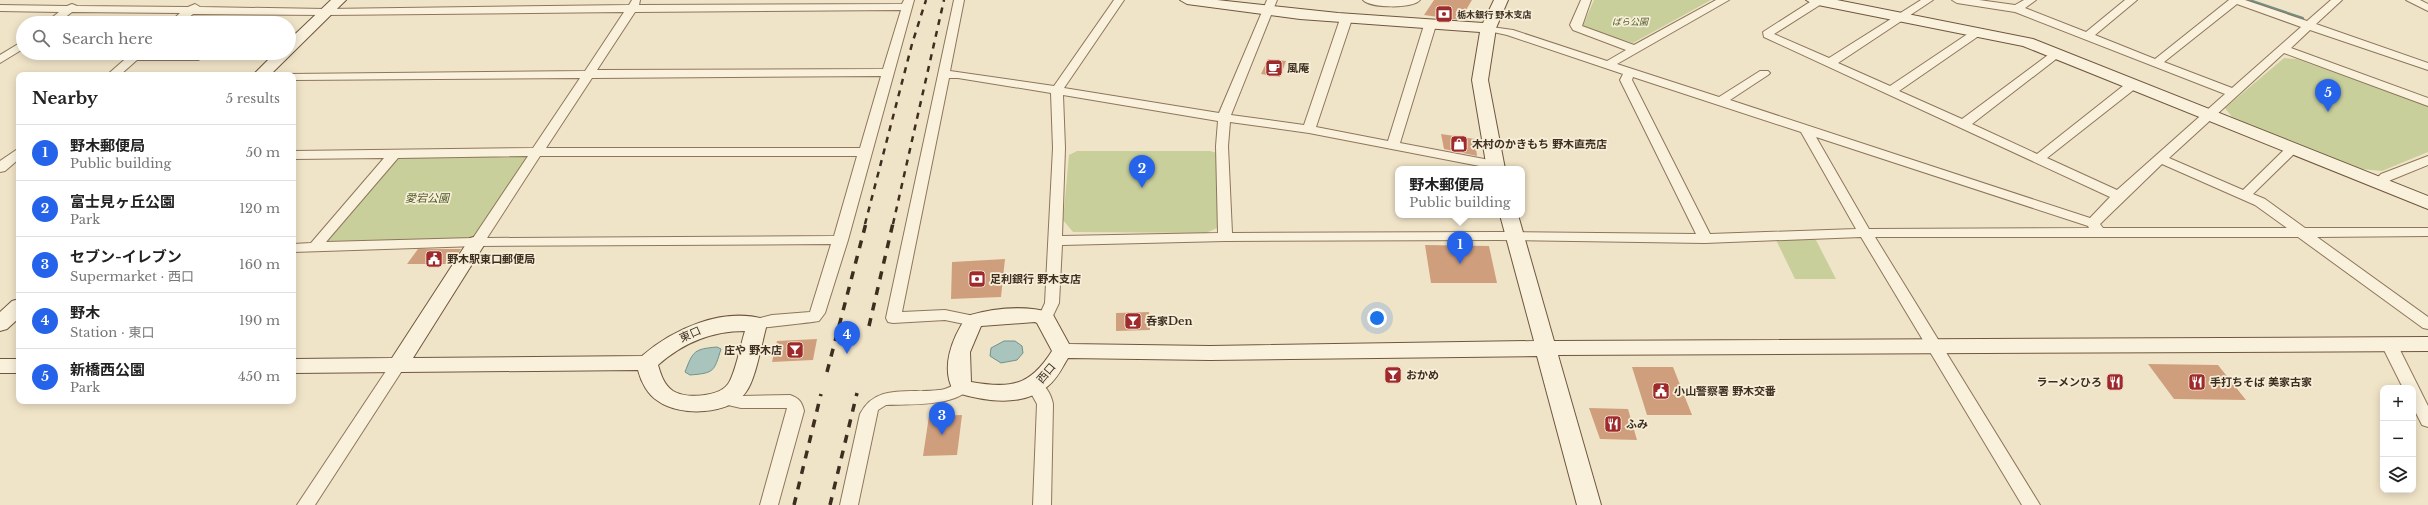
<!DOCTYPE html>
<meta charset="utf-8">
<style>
:root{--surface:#fff;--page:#f2f2f2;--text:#222;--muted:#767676;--line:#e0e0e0;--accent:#2563eb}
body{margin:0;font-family:"Libre Baskerville","Noto Sans JP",serif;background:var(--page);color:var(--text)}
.controls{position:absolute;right:12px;bottom:12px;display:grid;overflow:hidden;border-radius:8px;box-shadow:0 2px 10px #0003}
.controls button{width:36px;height:36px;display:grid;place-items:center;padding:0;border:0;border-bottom:1px solid var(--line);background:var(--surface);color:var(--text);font:20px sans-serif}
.you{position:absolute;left:1377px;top:318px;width:14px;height:14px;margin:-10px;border:3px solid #fff;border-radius:50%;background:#1a73e8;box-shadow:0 0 0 6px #1a73e833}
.badge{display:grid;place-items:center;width:26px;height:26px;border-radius:50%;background:var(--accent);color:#fff;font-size:13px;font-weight:700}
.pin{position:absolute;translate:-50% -33px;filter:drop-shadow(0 1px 2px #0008)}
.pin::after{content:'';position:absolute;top:21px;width:14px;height:12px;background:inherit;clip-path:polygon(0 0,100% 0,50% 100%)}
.popup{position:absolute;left:1395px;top:166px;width:130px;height:52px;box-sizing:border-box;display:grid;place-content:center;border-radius:8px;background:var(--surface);filter:drop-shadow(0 1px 3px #0005);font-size:13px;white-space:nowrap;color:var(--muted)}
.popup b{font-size:15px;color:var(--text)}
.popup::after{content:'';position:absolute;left:50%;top:100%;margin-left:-8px;border:8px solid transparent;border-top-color:var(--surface)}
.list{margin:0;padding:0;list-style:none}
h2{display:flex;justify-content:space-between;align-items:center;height:52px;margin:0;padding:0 16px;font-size:17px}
h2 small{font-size:13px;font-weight:400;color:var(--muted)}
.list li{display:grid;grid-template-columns:26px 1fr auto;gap:12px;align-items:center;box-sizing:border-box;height:56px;padding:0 16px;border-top:1px solid var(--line)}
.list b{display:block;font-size:15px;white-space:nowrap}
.list p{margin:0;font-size:13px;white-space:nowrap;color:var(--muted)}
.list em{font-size:13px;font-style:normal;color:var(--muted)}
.icon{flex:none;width:22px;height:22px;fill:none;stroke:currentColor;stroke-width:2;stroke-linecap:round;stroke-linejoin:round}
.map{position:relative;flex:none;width:2428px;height:505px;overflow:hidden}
.search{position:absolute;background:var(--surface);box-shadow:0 2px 10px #0003;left:16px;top:16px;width:280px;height:44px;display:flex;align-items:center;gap:10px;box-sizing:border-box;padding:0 14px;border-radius:22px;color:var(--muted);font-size:15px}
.panel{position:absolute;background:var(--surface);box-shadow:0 2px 10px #0003;left:16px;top:72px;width:280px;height:332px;border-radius:8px}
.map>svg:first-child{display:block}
.green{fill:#c9cf9b}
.water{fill:#a9c4bc;stroke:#6f938a}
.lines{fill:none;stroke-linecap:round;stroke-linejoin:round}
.stream{stroke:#6f938a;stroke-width:4.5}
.building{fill:#cf9f7d}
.street-casing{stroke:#8d765c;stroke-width:2}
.secondary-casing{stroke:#6f573f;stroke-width:2}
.street{fill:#faf1dc;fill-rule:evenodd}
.secondary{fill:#faf1dc;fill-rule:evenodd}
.rail-far1{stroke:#3d2e20;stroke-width:2.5;stroke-dasharray:6 6;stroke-linecap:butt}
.rail{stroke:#3d2e20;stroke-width:3.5;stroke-dasharray:8 8;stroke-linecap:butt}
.labels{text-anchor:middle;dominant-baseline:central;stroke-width:3.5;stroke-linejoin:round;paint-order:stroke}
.far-poi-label{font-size:9px;font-weight:bold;fill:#3d2e20;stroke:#f7eed8;text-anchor:start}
.far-park-label{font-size:9px;font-style:italic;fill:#4d5a26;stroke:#f7eed8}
.poi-label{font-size:11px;font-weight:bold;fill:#3d2e20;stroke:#f7eed8;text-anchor:start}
.park-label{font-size:11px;font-style:italic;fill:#4d5a26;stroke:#f7eed8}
.street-label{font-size:11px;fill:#3d2e20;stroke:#f7eed8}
</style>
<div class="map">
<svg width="2428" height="505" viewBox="0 0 2428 505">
<rect width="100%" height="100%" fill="#f0e4c8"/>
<g class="green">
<polygon points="1594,0 1711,0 1633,43 1589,30 1583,25"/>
<polygon points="2284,58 2297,59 2428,106 2428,152 2382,171 2362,169 2232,117 2225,108"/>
<polygon points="1077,151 1210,151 1217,153 1219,227 1206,233 1073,232 1063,220 1069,155"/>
<polygon points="536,153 476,240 324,242 395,156"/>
<polygon points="1776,240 1816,240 1836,279 1795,279"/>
</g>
<g class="water">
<polygon points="1004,341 1015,341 1022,346 1023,353 1017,360 1001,363 990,356 991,348"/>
<path d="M717 347 721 349C714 372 714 373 690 375L685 372C693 351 694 349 717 347Z"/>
</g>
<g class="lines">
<polyline class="stream" points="2246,0 2302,19"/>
</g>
<g class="building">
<polygon points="1434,0 1472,0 1460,20 1424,15"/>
<polygon points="1268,59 1286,61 1280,77 1261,74"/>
<polygon points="1441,134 1475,139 1477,156 1444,149"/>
<polygon points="1425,245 1489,246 1497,283 1431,283"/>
<polygon points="418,249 461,249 451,264 407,264"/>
<polygon points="1005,259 1001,297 951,299 952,262"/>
<polygon points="1149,312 1150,330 1116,331 1116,313"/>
<polygon points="817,339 813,360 772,362 777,341"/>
<polygon points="2148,364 2218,365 2246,400 2174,399"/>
<polygon points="1632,367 1673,367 1692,415 1647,415"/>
<polygon points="1589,408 1628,409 1637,440 1600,439"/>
<polygon points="962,415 957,455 923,456 929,416"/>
</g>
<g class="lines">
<defs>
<g id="street">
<path d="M632 0H640L639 5 902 4 904 0H914L848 240 825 313 819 321C813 322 756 329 752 328L750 324 752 320 772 315 810 312 831 244 477 246 293 252V244L311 243 384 158 293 159V151L533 148 580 78 293 80V75H288L289 74 585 71 624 12 326 15 193 14 182 23H169L180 13 72 12 58 23H45L59 12 0 11V5L67 6 72 4 77 6 188 7 195 4 200 7 326 9 629 5ZM901 10 883 69 597 70 635 12ZM881 76 860 148H546L592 78ZM528 156 473 238 326 242 398 158ZM540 156H857L834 236 487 238Z"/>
<path d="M954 0H964L950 71 1054 86 1114 0H1124L1064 88 1219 113 1267 0H1277L1231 115 1304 125 1340 19 1346 16 1350 17 1352 19 1316 127 1388 141 1424 25 1426 23H1434L1436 25 1400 143 1500 162 1501 165 1500 168 1495 169 1309 133 1230 122 1228 146 1232 233 1500 232 1696 234 1620 80 1623 74 1507 35 1484 30V26L1513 30 1607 61 1626 50 1573 30 1570 25 1581 0H1591L1582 26 1634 45 1716 0H1729L1617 64 1719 97 1760 71H1768L1770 73 1768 75 1730 100 2090 218 2110 197 1764 37 1763 32 1813 0H1824L1823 3 1774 34 1829 58 1921 0H1933L1838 63 1890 86 1975 29H1983V33L1899 91 1962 119 2052 52H2060V56L1972 124 2037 154 2128 82H2136L2138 85 2136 88 2047 158 2117 190 2225 94 2015 12 1957 3 1952 0H1979L2015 5 2024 0H2036L2025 8 2086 32 2125 0H2137L2095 35 2155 59 2229 0H2245L2307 21 2331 0H2342L2316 24 2428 63V70L2310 30 2291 48 2428 98V106L2284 53 2169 158 2243 190 2289 145H2297L2299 148 2297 151 2253 194 2265 199 2305 228H2428V236L2317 237 2428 317V329L2423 328 2298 237H1875L2040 505H2022L1861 237 1705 243 1500 240 1225 241 1062 245 1059 303 1050 322H1040L1038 318 1045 303 1053 148 1051 93 958 78H949L902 312 945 310 979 317 981 321 979 325 974 326 945 320 893 323 888 322 886 318ZM2237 4 2301 27 2232 88 2164 62ZM1633 77 1801 132 1856 229 1710 234 1632 80ZM1063 95 1218 121 1216 146 1218 233 1062 236 1065 148ZM1816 137 2088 226 2089 228 1869 229ZM2162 164 2255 205 2287 228H2103L2100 224Z"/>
<path d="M1363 0H1420C1413 9 1370 8 1363 0Z"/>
<polygon points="2406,0 2420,0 2428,4 2428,11"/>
<polygon points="23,41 23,49 0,63 0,55"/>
<polygon points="132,53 198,54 204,57 198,60 137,60 120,75 107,75"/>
<polygon points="19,148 19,159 5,171 0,172 0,161"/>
<polygon points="2428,156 2428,165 2391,180 2379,187 2372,183 2381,174"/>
<polygon points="2389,339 2394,340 2397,344 2428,406 2428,427 2422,425 2413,407 2413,388 2403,388 2381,344 2384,340"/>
<polygon points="397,361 402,362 405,366 315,505 297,505 392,362"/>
<path d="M1035 380C1045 383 1051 394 1053 404L1051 505H1033L1037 404 1027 386 1029 382Z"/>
<path d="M962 381 968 383 970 387C958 407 907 404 886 405L878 410 858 505H840L860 414C876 383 909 394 939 390 947 390 954 384 962 381Z"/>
<path d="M725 393 741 396 790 395C799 398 802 402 804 411L778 505H760L787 408H741L719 403 717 399 719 395Z"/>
</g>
<g id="secondary">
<polygon points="331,0 346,0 270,75 253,75 275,53 289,53 289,40"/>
<polygon points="1180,0 1217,0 1338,13 1483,23 1494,0 1508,0 1496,28 1488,80 1505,169 1487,169 1472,80 1480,32 1300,19 1187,4"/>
<polygon points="1806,0 1837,0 2033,39 2428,196 2428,209 2023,46 1813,4"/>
<path d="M1500 215H1518L1554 341 2428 337V351L1558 355 1601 505H1577L1537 356 1210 360 1068 358C1062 368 1057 379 1048 386 1023 408 983 401 954 392 940 368 952 338 967 316 994 308 1025 305 1052 313L1069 344 1210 346 1534 341ZM1035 322 1037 323 1052 351C1030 386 1011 389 971 382L970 352 981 326Z"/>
<path d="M477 236 484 238 486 242 413 358 642 356C673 329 722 307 764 319L767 324C762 341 756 379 746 392 730 415 680 417 658 401 648 395 641 382 638 370L293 373V359L392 358 470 238ZM745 331C741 343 735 375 728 384 719 397 686 399 673 391 664 385 661 375 658 365 683 343 711 331 745 331Z"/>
<polygon points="19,299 19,318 7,329 0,331 0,312 12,301"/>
<rect x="0" y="359" width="19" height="14"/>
</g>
</defs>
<use href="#street" class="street-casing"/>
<use href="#secondary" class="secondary-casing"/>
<use href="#street" class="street"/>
<use href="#secondary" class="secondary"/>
<g class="rail-far1">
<polyline points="865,224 912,44 926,0"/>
<polyline points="893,224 944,0"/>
</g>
<g class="rail">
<polyline points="869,326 893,223"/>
<polyline points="827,372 866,223"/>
<polyline points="794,505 821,394"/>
<polyline points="830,505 857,393"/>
</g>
</g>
<defs>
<symbol id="bank-square" viewBox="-11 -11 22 22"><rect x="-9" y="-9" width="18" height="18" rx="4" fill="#9e2a2b" stroke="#f7eed8"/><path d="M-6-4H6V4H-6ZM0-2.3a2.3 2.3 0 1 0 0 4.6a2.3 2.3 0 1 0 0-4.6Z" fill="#fff"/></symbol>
<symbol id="cafe-square" viewBox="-11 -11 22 22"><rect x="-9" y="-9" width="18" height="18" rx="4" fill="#9e2a2b" stroke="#f7eed8"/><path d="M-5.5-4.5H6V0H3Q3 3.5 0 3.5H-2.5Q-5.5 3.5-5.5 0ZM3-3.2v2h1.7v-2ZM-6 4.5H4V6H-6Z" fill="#fff"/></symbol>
<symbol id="shop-square" viewBox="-11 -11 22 22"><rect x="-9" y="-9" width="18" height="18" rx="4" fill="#9e2a2b" stroke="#f7eed8"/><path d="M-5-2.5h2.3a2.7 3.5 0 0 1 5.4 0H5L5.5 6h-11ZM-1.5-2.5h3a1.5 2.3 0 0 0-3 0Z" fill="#fff"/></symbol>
<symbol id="civic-square" viewBox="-11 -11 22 22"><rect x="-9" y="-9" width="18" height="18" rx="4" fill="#9e2a2b" stroke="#f7eed8"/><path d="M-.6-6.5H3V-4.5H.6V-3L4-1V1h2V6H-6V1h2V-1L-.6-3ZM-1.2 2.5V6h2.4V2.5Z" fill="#fff"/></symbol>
<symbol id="bar-square" viewBox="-11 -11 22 22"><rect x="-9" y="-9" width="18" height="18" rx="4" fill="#9e2a2b" stroke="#f7eed8"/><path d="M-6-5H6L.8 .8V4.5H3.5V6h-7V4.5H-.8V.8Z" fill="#fff"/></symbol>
<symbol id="restaurant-square" viewBox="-11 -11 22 22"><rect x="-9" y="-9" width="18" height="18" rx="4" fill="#9e2a2b" stroke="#f7eed8"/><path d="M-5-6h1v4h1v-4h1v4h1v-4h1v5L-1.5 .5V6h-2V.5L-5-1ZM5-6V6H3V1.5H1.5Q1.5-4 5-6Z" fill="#fff"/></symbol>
</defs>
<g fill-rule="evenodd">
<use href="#bank-square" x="1434" y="4" width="20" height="20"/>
<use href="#cafe-square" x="1264" y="58" width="20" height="20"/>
<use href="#shop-square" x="1449" y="134" width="20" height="20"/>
<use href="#civic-square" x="424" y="249" width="20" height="20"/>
<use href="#bank-square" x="967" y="269" width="20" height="20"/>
<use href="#bar-square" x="1123" y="311" width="20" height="20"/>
<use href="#bar-square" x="785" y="340" width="20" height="20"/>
<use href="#bar-square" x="1383" y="365" width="20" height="20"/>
<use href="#restaurant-square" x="2105" y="372" width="20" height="20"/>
<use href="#restaurant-square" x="2187" y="372" width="20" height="20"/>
<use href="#civic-square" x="1651" y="381" width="20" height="20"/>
<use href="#restaurant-square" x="1603" y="414" width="20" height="20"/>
</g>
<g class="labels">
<g class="far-poi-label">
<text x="1457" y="14">栃木銀行 野木支店</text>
</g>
<g class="far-park-label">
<text x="1630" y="21">ばら公園</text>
</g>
<g class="poi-label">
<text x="1287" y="68">風庵</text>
<text x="1472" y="144">木村のかきもち 野木直売店</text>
<text x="447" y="259">野木駅東口郵便局</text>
<text x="990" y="279">足利銀行 野木支店</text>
<text x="1146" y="321">呑家Den</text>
<text x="782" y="350" text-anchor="end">庄や 野木店</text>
<text x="1406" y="375">おかめ</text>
<text x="2102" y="382" text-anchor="end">ラーメンひろ</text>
<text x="2210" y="382">手打ちそば 美家古家</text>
<text x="1674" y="391">小山警察署 野木交番</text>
<text x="1626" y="424">ふみ</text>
</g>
<g class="park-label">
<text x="427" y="198">愛宕公園</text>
</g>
<g class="street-label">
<text transform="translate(690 334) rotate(-24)">東口</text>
<text transform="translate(1046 373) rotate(-50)">西口</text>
</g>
</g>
</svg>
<div class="controls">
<button>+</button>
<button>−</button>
<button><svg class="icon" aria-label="layers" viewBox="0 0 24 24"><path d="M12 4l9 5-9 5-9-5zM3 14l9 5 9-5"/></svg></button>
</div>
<div class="you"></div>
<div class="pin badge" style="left:1460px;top:264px">1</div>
<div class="popup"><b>野木郵便局</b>Public building</div>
<div class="pin badge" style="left:1142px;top:188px">2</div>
<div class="pin badge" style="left:942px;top:435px">3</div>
<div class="pin badge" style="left:847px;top:354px">4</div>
<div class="pin badge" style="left:2328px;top:112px">5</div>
<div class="search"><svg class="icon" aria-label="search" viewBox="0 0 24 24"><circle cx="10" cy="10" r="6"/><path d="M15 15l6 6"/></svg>Search here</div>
<section class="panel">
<h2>Nearby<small>5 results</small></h2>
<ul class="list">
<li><span class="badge">1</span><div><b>野木郵便局</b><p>Public building</p></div><em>50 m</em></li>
<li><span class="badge">2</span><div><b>富士見ヶ丘公園</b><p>Park</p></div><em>120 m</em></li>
<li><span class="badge">3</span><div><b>セブン-イレブン</b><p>Supermarket · 西口</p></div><em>160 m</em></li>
<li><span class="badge">4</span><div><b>野木</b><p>Station · 東口</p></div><em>190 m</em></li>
<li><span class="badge">5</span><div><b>新橋西公園</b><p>Park</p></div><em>450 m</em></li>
</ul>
</section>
</div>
